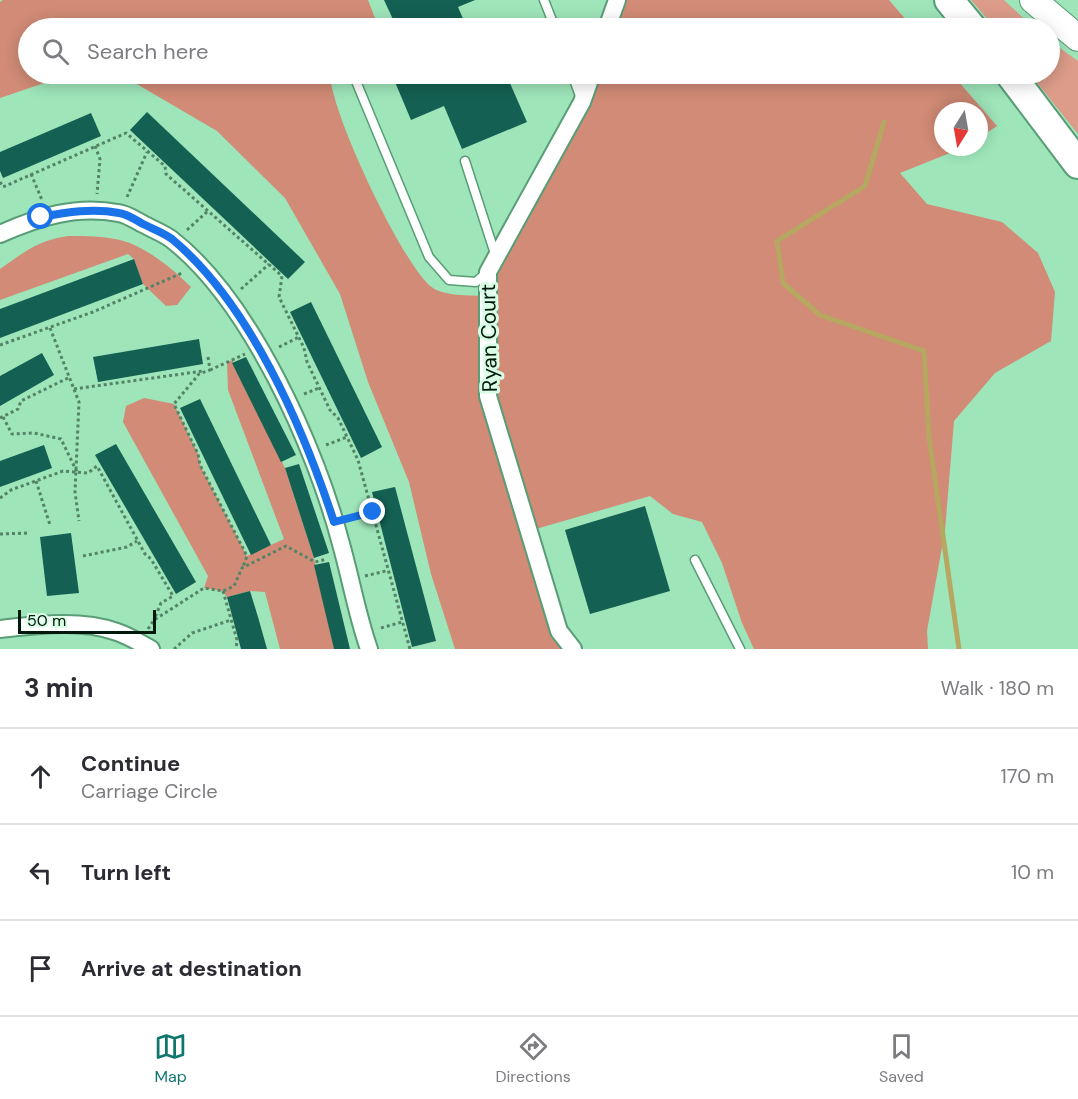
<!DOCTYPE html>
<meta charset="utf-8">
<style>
:root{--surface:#fff;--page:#f7f7f7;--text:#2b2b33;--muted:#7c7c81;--line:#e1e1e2;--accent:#0f766e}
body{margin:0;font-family:"DM Sans",sans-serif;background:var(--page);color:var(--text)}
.compass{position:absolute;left:934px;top:102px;width:54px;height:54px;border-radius:50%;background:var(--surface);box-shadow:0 3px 15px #0003;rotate:191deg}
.scale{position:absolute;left:18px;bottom:15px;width:138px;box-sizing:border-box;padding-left:6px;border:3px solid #00190a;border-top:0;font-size:16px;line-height:21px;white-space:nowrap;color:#00190a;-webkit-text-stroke:4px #dafde6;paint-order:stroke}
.stop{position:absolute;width:18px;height:18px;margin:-14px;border:4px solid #1a73e8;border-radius:50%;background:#fff}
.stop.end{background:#1a73e8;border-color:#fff;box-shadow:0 2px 6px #0008}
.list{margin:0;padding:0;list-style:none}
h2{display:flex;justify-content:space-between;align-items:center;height:78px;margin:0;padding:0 24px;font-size:26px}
h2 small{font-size:20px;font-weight:400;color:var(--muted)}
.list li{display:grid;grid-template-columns:39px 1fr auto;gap:18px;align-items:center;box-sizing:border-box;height:96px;padding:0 24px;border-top:2px solid var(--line)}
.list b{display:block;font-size:22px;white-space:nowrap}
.list p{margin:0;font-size:20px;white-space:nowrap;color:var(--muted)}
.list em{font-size:20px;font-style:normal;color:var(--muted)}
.icon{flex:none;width:33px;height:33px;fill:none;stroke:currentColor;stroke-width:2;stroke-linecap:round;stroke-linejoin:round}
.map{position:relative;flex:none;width:1078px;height:649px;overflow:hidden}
.search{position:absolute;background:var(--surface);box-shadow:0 3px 15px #0003;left:18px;right:18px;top:18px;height:66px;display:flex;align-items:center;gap:15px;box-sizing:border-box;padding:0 21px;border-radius:33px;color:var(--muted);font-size:22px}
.sheet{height:366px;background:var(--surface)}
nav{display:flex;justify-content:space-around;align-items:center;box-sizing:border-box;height:84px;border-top:2px solid var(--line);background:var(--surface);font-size:16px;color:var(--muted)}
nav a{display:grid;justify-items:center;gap:3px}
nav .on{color:var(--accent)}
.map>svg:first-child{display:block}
.green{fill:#dc9c89}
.forest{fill:#d18b76}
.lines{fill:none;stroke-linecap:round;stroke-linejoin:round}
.stream{stroke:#b6a761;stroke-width:5}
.building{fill:#146052}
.lane-casing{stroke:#589d75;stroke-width:11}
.street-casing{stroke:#589d75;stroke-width:20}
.primary-casing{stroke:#589d75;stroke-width:28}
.highway-casing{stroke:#589d75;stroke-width:32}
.path{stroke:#538467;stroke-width:3;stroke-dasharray:3 3;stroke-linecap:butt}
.lane{stroke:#fff;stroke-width:8}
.street{stroke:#fff;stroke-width:16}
.primary{stroke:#fff;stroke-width:26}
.highway{stroke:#fff;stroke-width:28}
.route{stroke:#1a73e8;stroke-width:8}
.labels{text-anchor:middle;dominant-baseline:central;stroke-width:6;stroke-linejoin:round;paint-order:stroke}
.street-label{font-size:21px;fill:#00190a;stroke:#dafde6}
</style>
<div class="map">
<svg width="1078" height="649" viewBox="0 0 1078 649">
<rect width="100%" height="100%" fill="#9ee5ba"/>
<g class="green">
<polygon points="971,0 1004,0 1034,28 995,28"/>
<polygon points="1050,41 1078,61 1078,134 1030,74 1050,74"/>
</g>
<g class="forest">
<path d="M3 0H368L375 18V28H28V74H330C331 113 400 258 429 285 442 297 470 295 487 296L488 272 592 74H952L997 126 979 138V111H943V147H965L900 173 927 204 1002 222 1038 253 1055 292 1051 341 995 373 954 421 945 530 927 631 928 649H754L742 623 722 563 702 522 673 514 650 496 529 531 568 649H455L431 574 409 482 368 382 340 294 285 198 217 131 135 83 62 77 0 98V2Z"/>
<polygon points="617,0 889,0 913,28 607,28"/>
<path d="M68 236C85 236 103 236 120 240 145 246 173 269 191 287L177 305 166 306 143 284 134 259 128 254 0 300V269C25 252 36 241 68 236Z"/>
<polygon points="233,360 233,364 285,468 314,558 334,649 280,649 265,592 250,591 227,597 222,591 204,588 208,576 123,422 126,406 144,398 174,404 198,454 200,465 247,556 284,539 228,390 227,362"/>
</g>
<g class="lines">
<polyline class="stream" points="884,122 865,186 777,241 783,283 820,315 924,351 929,437 959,649"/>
</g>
<g class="building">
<polygon points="384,0 475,0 458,7 467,28 422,28 420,23 407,28 397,28"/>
<polygon points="416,74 526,74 509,81 527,122 462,149 444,106 411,120 395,82"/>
<polygon points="147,112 305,262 288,279 130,130"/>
<polygon points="91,113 101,136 3,178 0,171 0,152"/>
<polygon points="134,259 143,284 0,338 0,309"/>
<polygon points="311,302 382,447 361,458 290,312"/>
<polygon points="199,339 203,364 98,382 93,357"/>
<polygon points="42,353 54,375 0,406 0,376"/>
<polygon points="246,357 296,455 281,462 232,363"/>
<polygon points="200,399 271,545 251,555 180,408"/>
<polygon points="116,444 196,582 176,594 95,455"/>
<polygon points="44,445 52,468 0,487 0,461"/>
<polygon points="299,464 329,553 314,558 285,468"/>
<polygon points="395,487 436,641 412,647 372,492"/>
<polygon points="645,506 670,591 590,614 565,530"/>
<polygon points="71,533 79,593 47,596 40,537"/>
<polygon points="329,562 350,649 334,649 314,565"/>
<polygon points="250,591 258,617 267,649 241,649 227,597"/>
</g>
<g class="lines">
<defs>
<g id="lane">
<polyline points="544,0 555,28"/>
<polyline points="353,74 429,257 449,280 476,282 487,272"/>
<polyline points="572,74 581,99"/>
<polyline points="465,161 496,257"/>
<polyline points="695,560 740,649"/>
</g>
<g id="street">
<polyline points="607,28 617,0"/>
<path d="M0 234C38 217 76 205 118 213 127 214 135 220 143 224 152 229 163 233 171 239 250 300 316 448 341 544 351 579 357 615 369 649"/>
<path d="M0 629C38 625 80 619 117 632 129 636 140 643 151 649"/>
<polyline points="573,649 559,631 488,396 488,272 582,102 592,74"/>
</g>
<polyline id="primary" points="1033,0 1078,38"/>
<g id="highway">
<polyline points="949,0 972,28"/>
<polyline points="1010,74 1078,164"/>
</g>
</defs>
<use href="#lane" class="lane-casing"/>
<use href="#street" class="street-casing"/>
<use href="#primary" class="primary-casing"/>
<use href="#highway" class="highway-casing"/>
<g class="path">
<polyline points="95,146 100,159 97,194"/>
<polyline points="31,174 42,200"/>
<polyline points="0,182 3,187 126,133 165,166 166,174 282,276 279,297 304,348 307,362 330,410 338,418 358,460 410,649"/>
<polyline points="127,197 147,152"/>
<polyline points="187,230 208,211"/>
<polyline points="241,289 269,264"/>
<polyline points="50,328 79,402 75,492 79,521"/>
<polyline points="0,345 93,312 182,273"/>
<polyline points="279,347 299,337"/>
<polyline points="208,357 210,370 199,374 174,404 198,454 200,465 247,556 243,567"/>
<polyline points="210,370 245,354"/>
<polyline points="74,389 203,371"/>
<polyline points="304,394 319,388"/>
<polyline points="3,417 12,434 34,433 61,439 77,472"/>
<polyline points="0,418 18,409 21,401 70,377"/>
<polyline points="326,445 347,437"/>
<polyline points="36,481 50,525"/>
<polyline points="0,498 11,490 63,471 88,473 97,466 145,554 151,559 173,596 161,603 154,620"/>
<polyline points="351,517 373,512"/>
<polyline points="0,534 30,533"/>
<polyline points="83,556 127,547 137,541"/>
<polyline points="365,576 386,571"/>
<polyline points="223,591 237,640 236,649"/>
<polyline points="381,628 402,622"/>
<polyline points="148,629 154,620 204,588 223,591 234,586 242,568 286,546 315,562 327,559"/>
<polyline points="174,649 192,633 231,620"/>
</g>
<use href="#lane" class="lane"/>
<use href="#street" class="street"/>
<use href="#primary" class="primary"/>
<use href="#highway" class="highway"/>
</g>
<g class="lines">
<path class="route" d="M41 217C67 212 93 208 119 213 127 214 136 220 143 224 153 229 164 233 172 239 250 304 303 427 334 522L373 512"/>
</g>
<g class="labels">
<g class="street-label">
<text transform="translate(489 338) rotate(-91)">Ryan Court</text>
</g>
</g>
</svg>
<svg class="compass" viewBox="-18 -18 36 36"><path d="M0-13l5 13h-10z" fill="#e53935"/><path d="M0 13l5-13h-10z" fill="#7c7c81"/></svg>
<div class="scale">50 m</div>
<div class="stop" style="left:41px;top:217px"></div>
<div class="stop end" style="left:373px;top:512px"></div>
<div class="search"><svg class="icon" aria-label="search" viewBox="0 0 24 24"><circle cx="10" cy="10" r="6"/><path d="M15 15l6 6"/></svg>Search here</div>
</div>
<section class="sheet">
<h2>3 min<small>Walk · 180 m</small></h2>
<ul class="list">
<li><svg class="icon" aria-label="ahead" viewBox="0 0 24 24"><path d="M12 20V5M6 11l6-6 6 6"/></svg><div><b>Continue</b><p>Carriage Circle</p></div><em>170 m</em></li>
<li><svg class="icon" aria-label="left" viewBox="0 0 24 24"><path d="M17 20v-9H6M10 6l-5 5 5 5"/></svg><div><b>Turn left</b></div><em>10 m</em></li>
<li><svg class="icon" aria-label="arrive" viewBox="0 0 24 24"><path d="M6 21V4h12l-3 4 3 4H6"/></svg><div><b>Arrive at destination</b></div></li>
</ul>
</section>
<nav>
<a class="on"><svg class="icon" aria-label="map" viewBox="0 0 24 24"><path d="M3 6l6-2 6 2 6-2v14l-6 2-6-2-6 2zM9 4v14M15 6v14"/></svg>Map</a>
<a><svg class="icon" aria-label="directions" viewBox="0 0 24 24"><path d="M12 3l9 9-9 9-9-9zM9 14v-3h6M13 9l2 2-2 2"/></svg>Directions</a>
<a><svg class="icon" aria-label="saved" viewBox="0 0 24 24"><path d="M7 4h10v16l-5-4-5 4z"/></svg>Saved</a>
</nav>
